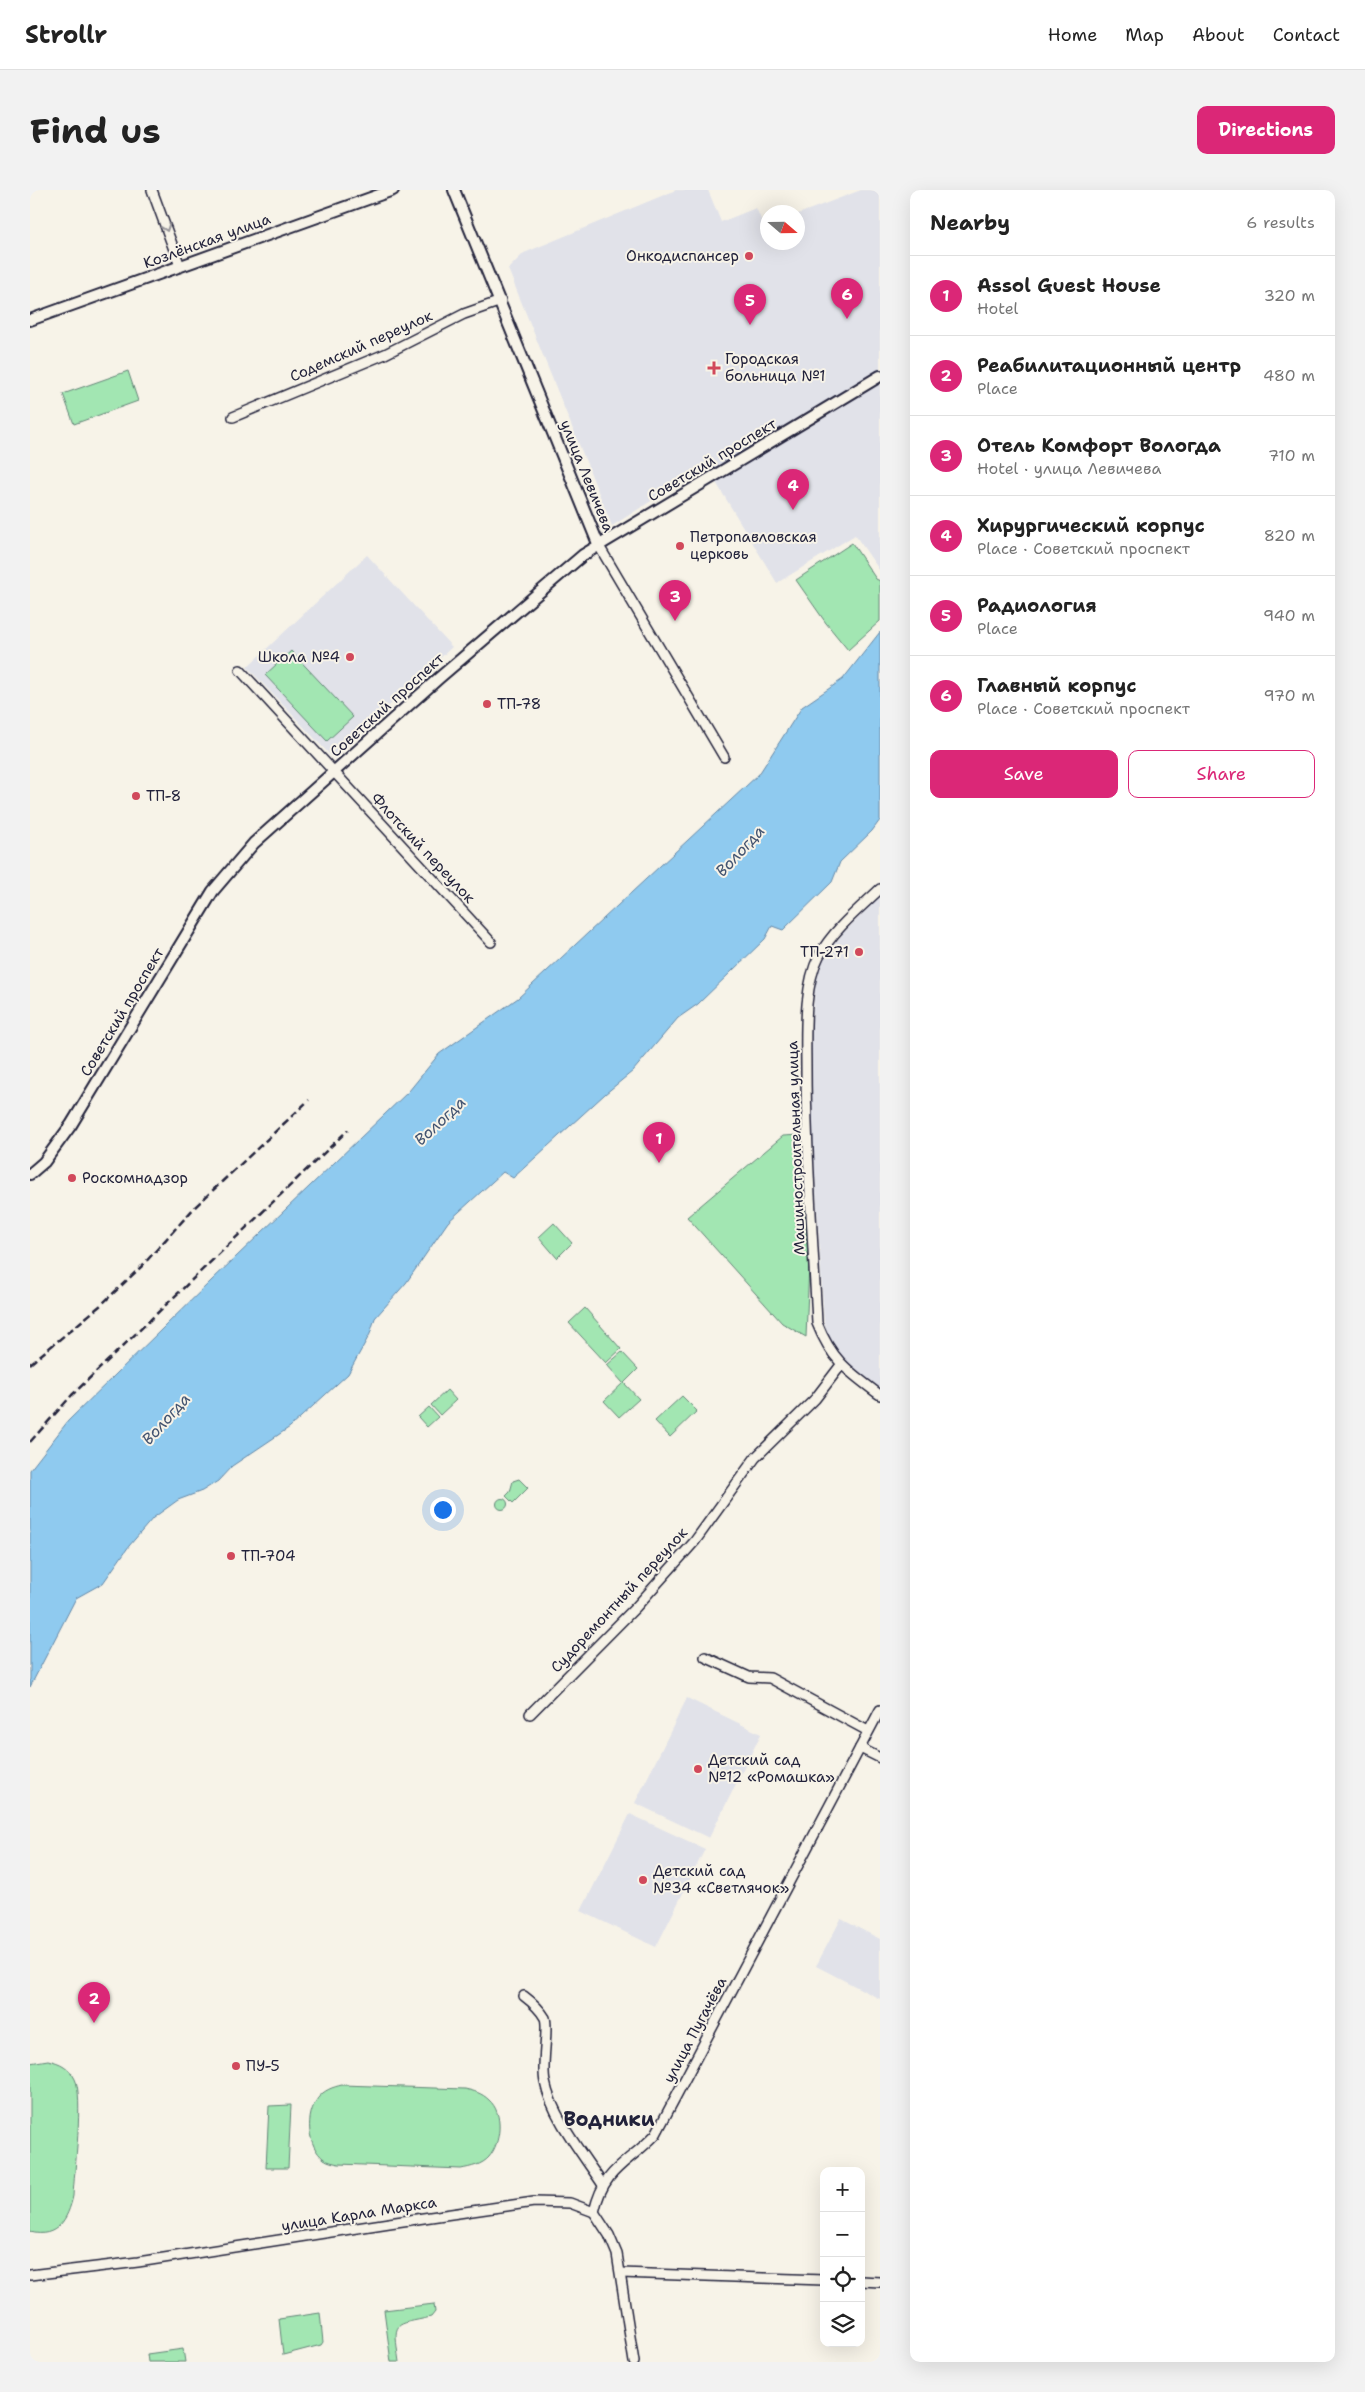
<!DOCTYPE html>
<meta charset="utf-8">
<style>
:root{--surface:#fff;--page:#f2f2f2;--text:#222;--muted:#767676;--line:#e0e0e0;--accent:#db2777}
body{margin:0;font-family:"Shantell Sans",sans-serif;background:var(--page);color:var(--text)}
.controls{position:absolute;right:15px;bottom:15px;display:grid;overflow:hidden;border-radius:10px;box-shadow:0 5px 20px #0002}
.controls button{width:45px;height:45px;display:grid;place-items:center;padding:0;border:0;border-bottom:1px solid var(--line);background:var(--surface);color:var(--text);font:25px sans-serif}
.compass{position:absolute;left:730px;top:15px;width:45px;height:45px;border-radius:50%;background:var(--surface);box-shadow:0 5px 20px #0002;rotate:110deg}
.you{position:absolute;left:412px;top:1319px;width:18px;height:18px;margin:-12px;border:4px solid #fff;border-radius:50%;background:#1a73e8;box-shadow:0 0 0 8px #1a73e833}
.badge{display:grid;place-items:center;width:32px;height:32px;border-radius:50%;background:var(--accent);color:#fff;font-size:16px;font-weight:700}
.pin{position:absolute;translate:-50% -41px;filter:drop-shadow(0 1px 2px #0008)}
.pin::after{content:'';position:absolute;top:26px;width:18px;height:15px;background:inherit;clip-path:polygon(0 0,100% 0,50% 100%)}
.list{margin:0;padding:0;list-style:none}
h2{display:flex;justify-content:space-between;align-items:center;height:65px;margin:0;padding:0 20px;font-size:21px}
h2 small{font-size:16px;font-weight:400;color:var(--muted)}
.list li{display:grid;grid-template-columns:32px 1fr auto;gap:15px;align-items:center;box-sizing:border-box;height:80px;padding:0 20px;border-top:1px solid var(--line)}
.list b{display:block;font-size:19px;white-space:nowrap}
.list p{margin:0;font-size:16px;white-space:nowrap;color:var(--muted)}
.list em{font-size:16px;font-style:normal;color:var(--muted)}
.actions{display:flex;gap:10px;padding:15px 20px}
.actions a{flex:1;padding:11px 0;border:1px solid var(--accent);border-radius:10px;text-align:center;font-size:18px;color:var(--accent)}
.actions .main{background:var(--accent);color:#fff}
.icon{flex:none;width:28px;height:28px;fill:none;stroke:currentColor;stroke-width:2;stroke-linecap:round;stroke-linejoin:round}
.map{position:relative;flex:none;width:850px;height:2172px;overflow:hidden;border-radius:10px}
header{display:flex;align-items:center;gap:30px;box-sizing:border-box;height:70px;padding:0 25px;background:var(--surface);border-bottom:1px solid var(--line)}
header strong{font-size:24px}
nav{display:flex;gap:28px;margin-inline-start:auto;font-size:18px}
.intro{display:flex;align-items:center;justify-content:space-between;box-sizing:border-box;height:120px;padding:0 30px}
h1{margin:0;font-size:35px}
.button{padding:12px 22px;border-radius:10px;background:var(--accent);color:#fff;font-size:18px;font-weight:700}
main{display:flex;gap:30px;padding:0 30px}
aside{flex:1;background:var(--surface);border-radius:10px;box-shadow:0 5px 20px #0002}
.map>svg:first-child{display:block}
.built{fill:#e1e2e9}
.green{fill:#a2e6b2;stroke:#628476}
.water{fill:#8fcaef;stroke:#6387a7}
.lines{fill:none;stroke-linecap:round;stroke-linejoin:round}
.minor-casing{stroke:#22223b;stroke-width:12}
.tertiary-casing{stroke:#22223b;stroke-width:14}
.minor{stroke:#f7f3e8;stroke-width:9}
.tertiary{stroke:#f7f3e8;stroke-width:10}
.rail{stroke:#22223b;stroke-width:2.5;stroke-dasharray:8 4;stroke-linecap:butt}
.oneway{stroke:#97959a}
.poi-dot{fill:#d1495b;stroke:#f7f3e8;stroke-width:2}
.labels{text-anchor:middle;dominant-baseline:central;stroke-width:4;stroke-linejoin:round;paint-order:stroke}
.street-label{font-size:15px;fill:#22223b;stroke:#f7f3e8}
.poi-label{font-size:15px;fill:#22223b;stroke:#f7f3e8;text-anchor:start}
.water-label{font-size:16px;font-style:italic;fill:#435471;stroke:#f7f3e8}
.district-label{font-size:20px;font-weight:bold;fill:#22223b;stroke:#f7f3e8}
</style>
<header>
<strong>Strollr</strong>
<nav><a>Home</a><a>Map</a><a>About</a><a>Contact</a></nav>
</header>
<div class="intro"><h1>Find us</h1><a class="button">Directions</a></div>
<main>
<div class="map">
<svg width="850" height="2172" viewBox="0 0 850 2172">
<rect width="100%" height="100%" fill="#f7f3e8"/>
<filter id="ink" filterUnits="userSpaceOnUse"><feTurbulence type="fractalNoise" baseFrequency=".02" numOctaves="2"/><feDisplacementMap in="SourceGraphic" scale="10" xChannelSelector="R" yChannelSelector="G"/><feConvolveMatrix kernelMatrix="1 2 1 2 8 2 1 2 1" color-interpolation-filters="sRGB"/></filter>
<g filter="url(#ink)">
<g class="built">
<polygon points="646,0 678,0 691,32 726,18 734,36 737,35 738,52 768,52 768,24 831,0 850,0 850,381 825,345 747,393 676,276 582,336 478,79 494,63"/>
<polygon points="337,365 422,457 303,568 217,477"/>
<polygon points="850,706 850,1199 813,1170 799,1148 794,1132 782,936 781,839 786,791 793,768 814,742"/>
<polygon points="657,1508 731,1544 679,1648 605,1613"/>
<polygon points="600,1624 675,1659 626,1757 551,1721"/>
<polygon points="811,1729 850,1749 850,1809 786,1776"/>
</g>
<g class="green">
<polygon points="98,181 108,211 44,234 33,204"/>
<polygon points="822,353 846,389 850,391 850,431 818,460 796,433 766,390"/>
<polygon points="261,461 323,527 297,551 235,485"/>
<polygon points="771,945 770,973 779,1074 776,1147 752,1133 657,1027 753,946"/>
<polygon points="524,1033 542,1053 527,1068 509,1047"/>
<polygon points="555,1118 591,1159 576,1173 539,1133"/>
<polygon points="592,1162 608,1179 594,1193 609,1209 589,1227 574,1211 593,1193 577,1175"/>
<polygon points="417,1200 426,1210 410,1225 401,1215"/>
<polygon points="652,1206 667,1221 640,1247 625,1231"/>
<polygon points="399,1217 408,1227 397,1237 388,1227"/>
<polygon points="489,1289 498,1298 483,1313 476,1306 480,1302 483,1291"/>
<circle cx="472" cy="1314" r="5.5"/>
<path d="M18 1870C31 1873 39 1877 45 1889 54 1906 44 1984 43 2006 38 2029 27 2049 0 2042V1873Z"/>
<path d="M312 1895 435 1899C444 1901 452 1903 459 1910 474 1923 471 1953 459 1967 452 1975 441 1977 431 1979L309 1974C304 1973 298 1972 294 1969 277 1956 275 1925 288 1908 294 1900 303 1897 312 1895Z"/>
<polygon points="261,1915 258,1978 236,1978 239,1916"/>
<path d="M404 2114 405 2122 401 2127C363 2136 363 2129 369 2172H361L354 2120Z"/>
<polygon points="290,2123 293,2152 291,2155 253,2165 249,2129"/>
<polygon points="153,2159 155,2172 118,2172 117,2164"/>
</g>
<polygon class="water" points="850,442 850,630 842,641 810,672 802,692 753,740 742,736 735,749 668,814 648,828 603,881 575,904 483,988 473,982 418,1032 376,1093 345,1128 340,1144 318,1184 260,1237 202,1276 188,1291 172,1301 148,1310 123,1328 99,1356 73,1393 46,1408 0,1497 0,1280 38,1231 181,1091 379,901 409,864 488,808 729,584 772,517 813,489"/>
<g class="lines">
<defs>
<g id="minor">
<polyline points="122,0 150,76"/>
<polyline points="203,227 355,164 434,124 471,111"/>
<polyline points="569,356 694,567"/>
<polyline points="210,480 461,752"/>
<path d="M850 699C829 719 803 740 789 766 773 797 776 845 776 879 776 964 783 1048 787 1133 802 1171 819 1182 850 1205"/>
<polyline points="675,1467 719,1487 740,1488 838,1541"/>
<polyline points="500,1524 606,1417 665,1351 725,1268 785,1209 811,1175"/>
<polyline points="830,1558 850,1568"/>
<path d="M494 1806C502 1812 510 1819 515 1828 519 1838 511 1876 515 1892 522 1927 554 1966 573 1995"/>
<polyline points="591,2083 794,2090"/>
<polyline points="0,2085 108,2072 359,2033 504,2012 540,2013 564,2022"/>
<polyline points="831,2091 850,2092"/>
<path d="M604 2172 587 2064 579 2045 564 2022C574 1977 598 1974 626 1944L850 1520"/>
</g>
<g id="tertiary">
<polyline points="424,0 569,356"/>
<polyline points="0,130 363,0"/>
<polyline points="0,984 14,972 41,935 183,701 224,653 409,488 553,365 850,186"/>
</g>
</defs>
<use href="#minor" class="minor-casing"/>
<use href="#tertiary" class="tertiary-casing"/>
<use href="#minor" class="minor"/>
<use href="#tertiary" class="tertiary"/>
<g class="rail">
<polyline points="0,1174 71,1115 112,1076 165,1017 279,910"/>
<polyline points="0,1252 42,1205 318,940"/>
</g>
</g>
<defs><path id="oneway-chevron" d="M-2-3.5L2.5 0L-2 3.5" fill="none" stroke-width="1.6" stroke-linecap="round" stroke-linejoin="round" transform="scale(1.25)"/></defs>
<use class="oneway" href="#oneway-chevron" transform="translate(136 38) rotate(70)"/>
</g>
<g class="poi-dot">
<circle cx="719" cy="66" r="5"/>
<path d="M681.5 170.5h5v5h5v5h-5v5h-5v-5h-5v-5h5z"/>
<circle cx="650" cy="356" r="5"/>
<circle cx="320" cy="467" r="5"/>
<circle cx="457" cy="514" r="5"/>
<circle cx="106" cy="606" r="5"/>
<circle cx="829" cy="762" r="5"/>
<circle cx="42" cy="988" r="5"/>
<circle cx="201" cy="1366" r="5"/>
<circle cx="668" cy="1579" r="5"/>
<circle cx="613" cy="1690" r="5"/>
<circle cx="206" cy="1876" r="5"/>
</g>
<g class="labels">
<g class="street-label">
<text transform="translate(177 51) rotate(-20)">Козлёнская улица</text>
<text transform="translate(331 156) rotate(-24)">Содемский переулок</text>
<text transform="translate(682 270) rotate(-31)">Советский проспект</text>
<text transform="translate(557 286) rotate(68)">улица Левичева</text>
<text transform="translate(357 515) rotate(-42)">Советский проспект</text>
<text transform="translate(393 658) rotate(47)">Флотский переулок</text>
<text transform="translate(92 822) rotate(-59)">Советский проспект</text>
<text transform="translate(766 958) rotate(-92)">Машиностроительная улица</text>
<text transform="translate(589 1410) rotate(-47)">Судоремонтный переулок</text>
<text transform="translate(665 1840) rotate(-62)">улица Пугачёва</text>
<text transform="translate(329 2024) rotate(-9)">улица Карла Маркса</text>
</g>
<g class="poi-label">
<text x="709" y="66" text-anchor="end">Онкодиспансер</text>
<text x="695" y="169">Городская<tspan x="695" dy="17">больница №1</tspan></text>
<text x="660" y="347">Петропавловская<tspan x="660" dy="17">церковь</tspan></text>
<text x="310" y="467" text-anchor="end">Школа №4</text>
<text x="467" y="514">ТП-78</text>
<text x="116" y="606">ТП-8</text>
<text x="819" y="762" text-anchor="end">ТП-271</text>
<text x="52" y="988">Роскомнадзор</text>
<text x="211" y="1366">ТП-704</text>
<text x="678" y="1570">Детский сад<tspan x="678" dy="17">№12 «Ромашка»</tspan></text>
<text x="623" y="1681">Детский сад<tspan x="623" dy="17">№34 «Светлячок»</tspan></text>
<text x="216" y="1876">ПУ-5</text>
</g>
<g class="water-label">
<text transform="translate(710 661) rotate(-47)">Вологда</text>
<text transform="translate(410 931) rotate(-43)">Вологда</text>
<text transform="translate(136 1229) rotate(-48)">Вологда</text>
</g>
<g class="district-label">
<text x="579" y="1929">Водники</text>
</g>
</g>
</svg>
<div class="controls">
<button>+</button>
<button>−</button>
<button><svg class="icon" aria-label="locate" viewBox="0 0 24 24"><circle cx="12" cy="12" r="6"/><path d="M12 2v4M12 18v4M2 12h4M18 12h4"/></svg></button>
<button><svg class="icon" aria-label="layers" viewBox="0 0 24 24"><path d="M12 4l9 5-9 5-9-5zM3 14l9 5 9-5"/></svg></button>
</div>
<svg class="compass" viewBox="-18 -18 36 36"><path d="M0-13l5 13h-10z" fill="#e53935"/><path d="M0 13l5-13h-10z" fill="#767676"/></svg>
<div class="you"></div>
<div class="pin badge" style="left:629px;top:973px">1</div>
<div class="pin badge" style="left:64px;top:1833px">2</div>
<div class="pin badge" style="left:645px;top:431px">3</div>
<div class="pin badge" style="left:763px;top:320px">4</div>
<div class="pin badge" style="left:720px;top:135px">5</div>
<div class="pin badge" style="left:817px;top:129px">6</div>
</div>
<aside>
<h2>Nearby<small>6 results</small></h2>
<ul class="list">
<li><span class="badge">1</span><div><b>Assol Guest House</b><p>Hotel</p></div><em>320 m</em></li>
<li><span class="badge">2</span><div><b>Реабилитационный центр</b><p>Place</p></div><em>480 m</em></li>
<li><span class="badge">3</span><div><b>Отель Комфорт Вологда</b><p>Hotel · улица Левичева</p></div><em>710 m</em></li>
<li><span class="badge">4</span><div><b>Хирургический корпус</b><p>Place · Советский проспект</p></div><em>820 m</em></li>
<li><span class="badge">5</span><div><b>Радиология</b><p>Place</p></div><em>940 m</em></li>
<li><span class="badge">6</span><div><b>Главный корпус</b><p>Place · Советский проспект</p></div><em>970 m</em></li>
</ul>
<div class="actions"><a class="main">Save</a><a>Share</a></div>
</aside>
</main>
